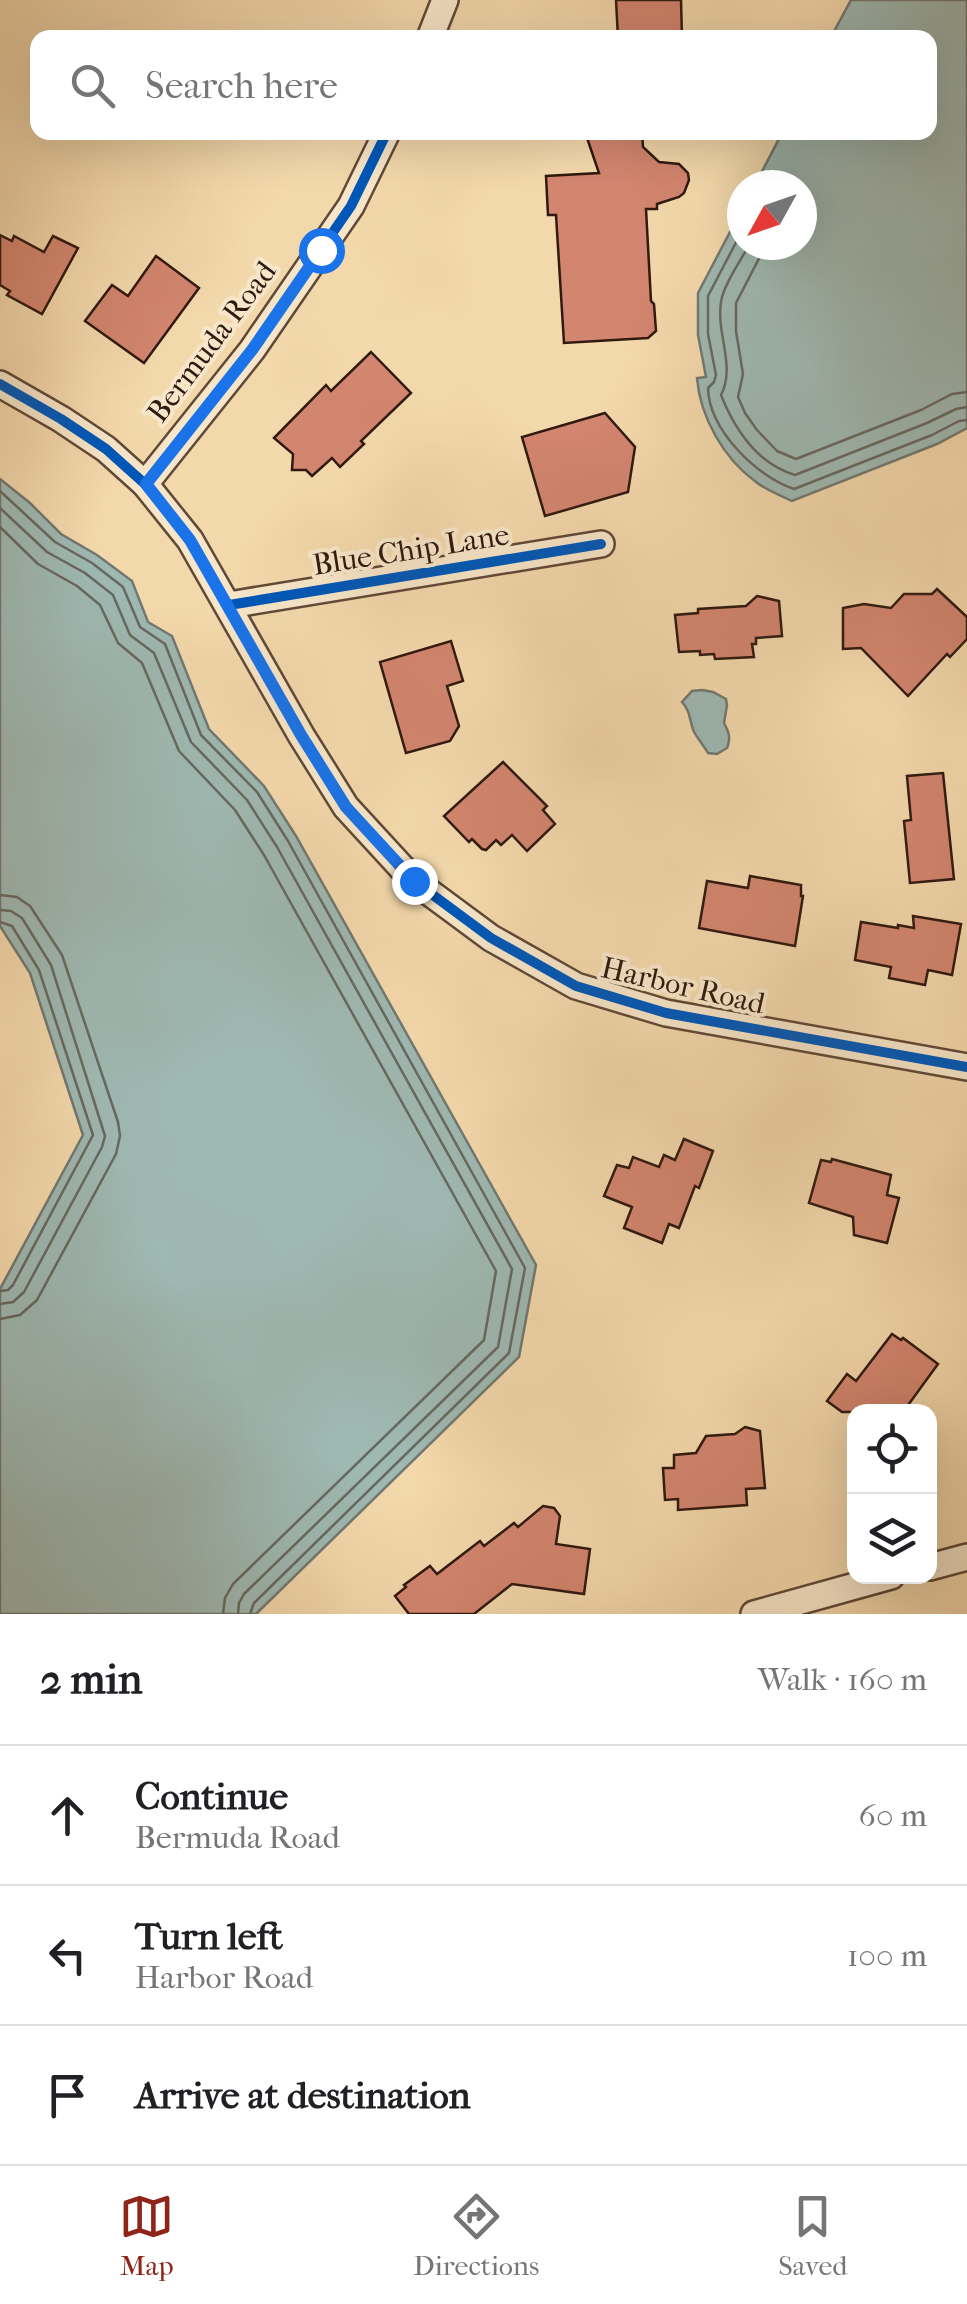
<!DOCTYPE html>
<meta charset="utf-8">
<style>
:root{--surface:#fff;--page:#f6f6f6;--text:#202124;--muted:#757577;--line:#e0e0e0;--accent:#8f2418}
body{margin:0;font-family:"IM FELL French Canon",serif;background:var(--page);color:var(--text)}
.controls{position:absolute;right:30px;bottom:30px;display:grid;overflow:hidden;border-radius:20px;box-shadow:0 10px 40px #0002}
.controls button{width:90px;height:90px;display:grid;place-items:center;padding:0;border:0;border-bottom:2px solid var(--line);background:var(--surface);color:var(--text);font:50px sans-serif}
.compass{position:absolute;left:727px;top:170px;width:90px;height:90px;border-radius:50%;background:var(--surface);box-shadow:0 10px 40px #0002;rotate:230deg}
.stop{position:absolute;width:30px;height:30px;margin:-22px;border:8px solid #1a73e8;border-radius:50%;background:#fff}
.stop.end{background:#1a73e8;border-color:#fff;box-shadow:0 2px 10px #0008}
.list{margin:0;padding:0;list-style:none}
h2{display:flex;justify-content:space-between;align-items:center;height:130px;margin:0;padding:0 40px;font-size:42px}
h2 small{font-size:32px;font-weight:400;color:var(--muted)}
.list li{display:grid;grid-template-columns:65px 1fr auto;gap:30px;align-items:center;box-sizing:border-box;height:140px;padding:0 40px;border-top:2px solid var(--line)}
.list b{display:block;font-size:38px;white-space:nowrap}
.list p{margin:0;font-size:32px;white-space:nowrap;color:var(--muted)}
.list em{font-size:32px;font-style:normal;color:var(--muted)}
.icon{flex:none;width:55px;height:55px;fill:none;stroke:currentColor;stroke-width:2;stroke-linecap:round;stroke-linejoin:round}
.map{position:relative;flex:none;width:967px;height:1614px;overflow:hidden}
.search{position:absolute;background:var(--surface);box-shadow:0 10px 40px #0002;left:30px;right:30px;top:30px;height:110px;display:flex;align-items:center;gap:25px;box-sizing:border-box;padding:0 35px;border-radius:20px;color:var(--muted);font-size:38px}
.sheet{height:550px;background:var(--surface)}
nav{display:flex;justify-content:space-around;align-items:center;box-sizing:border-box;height:140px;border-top:2px solid var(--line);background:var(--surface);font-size:28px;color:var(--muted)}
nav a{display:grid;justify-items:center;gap:5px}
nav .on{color:var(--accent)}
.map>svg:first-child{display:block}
.water{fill:#9eb8b2;stroke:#727870;stroke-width:2.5}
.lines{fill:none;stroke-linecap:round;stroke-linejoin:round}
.shore{stroke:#676860;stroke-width:2.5}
.building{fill:#d2856f;stroke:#30190e;stroke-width:2.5}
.minor-casing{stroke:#614936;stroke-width:30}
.minor{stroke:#f7e6c9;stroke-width:25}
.cycleway-casing{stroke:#f7e6c9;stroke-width:16}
.cycleway{stroke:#0057b8;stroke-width:10}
.route{stroke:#1a73e8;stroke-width:12}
.labels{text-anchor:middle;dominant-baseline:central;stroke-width:8;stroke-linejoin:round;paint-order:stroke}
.street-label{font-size:30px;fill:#30190e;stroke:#f7e6c9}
</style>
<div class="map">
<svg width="967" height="1614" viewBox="0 0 967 1614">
<rect width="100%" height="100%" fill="#f3d8ac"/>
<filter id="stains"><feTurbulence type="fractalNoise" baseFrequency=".002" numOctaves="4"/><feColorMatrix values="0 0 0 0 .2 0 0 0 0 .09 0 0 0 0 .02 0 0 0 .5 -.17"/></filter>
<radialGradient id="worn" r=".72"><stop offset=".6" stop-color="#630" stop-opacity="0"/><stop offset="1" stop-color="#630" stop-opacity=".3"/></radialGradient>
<g class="water">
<path d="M851 0H967V428L937 444 792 501C780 495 766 490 756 482 724 459 700 417 697 378L706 377 698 335V293L742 209V245H802V185H755L782 133 930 132V38L831 37Z"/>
<polygon points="0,479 30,503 61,534 97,555 132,581 148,622 172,636 209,729 264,786 296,836 536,1265 519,1357 256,1614 0,1614 0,1289 83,1135 30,973 0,926"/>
<path d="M702 690 713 692 726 699 727 705 724 723C729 732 731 738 727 748L717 754 708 753C704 746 698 739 694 732 689 720 691 712 682 702L692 691Z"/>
</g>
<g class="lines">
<g class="shore">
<path d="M742 231 708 296V334L716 375 714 382 708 388C709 430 757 477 794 489L932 435 959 421 967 420"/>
<path d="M749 245C741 260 723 286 721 302 716 334 736 366 721 395 735 430 758 464 795 475L927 423 956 409 967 407"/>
<polyline points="766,245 736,303 736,331 743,374 738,397 745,413 757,430 777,451 796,459 921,410 952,394 967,392"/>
<polyline points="0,491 55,542 92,563 123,587 140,627 165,644 201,735 257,792 288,841 525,1268 509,1353 254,1603 250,1614"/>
<polyline points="0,508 47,552 85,573 113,595 130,635 154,653 191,742 247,800 277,847 512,1269 498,1347 244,1594 239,1603 238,1614"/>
<polyline points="0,527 38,564 77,586 100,605 118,643 142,663 179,751 235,810 264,855 496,1271 484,1340 233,1584 225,1598 223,1614"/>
<polyline points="0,895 17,897 30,906 62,955 118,1122 120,1136 116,1154 37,1300 20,1315 0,1319"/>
<polyline points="0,910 11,911 22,918 51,965 105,1136 102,1147 24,1292 13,1302 0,1304"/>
<polyline points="0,922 12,926 39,970 93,1135 13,1285 8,1290 0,1291"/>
</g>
</g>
<g class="building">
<polygon points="616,0 681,0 682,38 618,38"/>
<polygon points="585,132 642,132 643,147 659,162 679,164 688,173 689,180 684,193 679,197 657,204 657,209 646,209 651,301 654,304 656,331 648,338 564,343 556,215 548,215 546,176 599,173"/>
<polygon points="0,235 12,241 14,236 44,252 53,236 78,248 42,314 7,295 10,291 0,285"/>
<polygon points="156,256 199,288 144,363 85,321 112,285 128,296"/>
<polygon points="371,352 411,393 361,441 364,444 340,467 332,458 312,476 306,470 292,470 293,454 274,438 326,385 331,391"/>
<polygon points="605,413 635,447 628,492 545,516 522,437"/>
<polygon points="937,589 967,617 967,639 950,657 947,654 908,696 861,648 843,649 843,608 864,604 891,608 904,594 932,594"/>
<polygon points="757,596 779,601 782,636 756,638 756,644 752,644 754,657 715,659 714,654 700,655 700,651 679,652 675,615 698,613 698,609 746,606"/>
<polygon points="451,641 463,681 447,686 459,726 450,741 406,753 380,662"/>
<polygon points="503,762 547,806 543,810 555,824 527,851 512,835 501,845 496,840 486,850 482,849 472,839 469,842 444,816"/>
<polygon points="943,773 954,879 910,883 904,821 911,820 907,776"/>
<polygon points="750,876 801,885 801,896 803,896 795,946 699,928 707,881 748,888"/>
<polygon points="913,916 961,924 952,975 928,970 925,985 889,978 891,967 855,960 861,922 898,928 898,925 914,928"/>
<polygon points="684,1139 713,1151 699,1188 695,1186 679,1228 669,1224 662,1243 624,1228 632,1207 604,1196 617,1165 629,1168 633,1157 659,1167 664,1155 675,1160"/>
<polygon points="832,1159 891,1175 887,1195 899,1198 887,1243 854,1235 853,1217 809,1203 821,1160 831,1162"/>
<polygon points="892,1334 901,1340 903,1338 938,1364 903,1412 842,1412 827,1401 847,1374 856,1381"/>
<polygon points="745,1427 760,1431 765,1488 746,1489 747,1505 678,1510 678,1499 665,1500 663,1468 674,1468 674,1455 696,1453 706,1436 735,1434"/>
<polygon points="543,1506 554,1508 560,1516 556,1544 590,1549 584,1594 512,1584 474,1614 409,1614 395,1596 406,1587 404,1585 430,1566 437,1574 480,1541 484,1546 514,1523 518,1527"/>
</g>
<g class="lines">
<defs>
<g id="minor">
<polyline points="430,38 445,0"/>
<polyline points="0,384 61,419 106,449 145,484 190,540 301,735 346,807 414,881 491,938 576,986 666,1013 967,1067"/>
<polyline points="145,484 252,350 351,206 387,132"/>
<polyline points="229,605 601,544"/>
<polyline points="930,1567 967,1557"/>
<polyline points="754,1614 891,1576"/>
</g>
</defs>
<use href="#minor" class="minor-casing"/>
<use href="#minor" class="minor"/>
<defs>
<g id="cycleway">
<polyline points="0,384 61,419 106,449 145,484 190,540 301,735 346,807 414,881 491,938 576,986 666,1013 967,1067"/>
<polyline points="145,484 252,350 351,206 387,132"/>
<polyline points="229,605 601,544"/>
</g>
</defs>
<use href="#cycleway" class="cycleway-casing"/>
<use href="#cycleway" class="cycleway"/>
</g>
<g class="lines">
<polyline class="route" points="321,250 252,350 146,484 190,540 301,735 346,807 414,881"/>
</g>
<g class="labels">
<g class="street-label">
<text transform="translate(212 342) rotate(-53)">Bermuda Road</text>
<text transform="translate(411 550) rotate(-9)">Blue Chip Lane</text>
<text transform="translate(683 986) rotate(13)">Harbor Road</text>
</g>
</g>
<rect width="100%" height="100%" filter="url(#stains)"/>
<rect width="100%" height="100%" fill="url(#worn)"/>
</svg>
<div class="controls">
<button><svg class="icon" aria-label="locate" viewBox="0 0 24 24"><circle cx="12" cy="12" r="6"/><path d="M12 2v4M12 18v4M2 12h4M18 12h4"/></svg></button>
<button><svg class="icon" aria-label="layers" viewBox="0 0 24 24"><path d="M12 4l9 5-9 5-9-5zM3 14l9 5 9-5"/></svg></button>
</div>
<svg class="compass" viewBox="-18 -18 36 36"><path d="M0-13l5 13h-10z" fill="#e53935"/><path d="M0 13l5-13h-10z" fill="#757577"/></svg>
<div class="stop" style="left:321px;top:250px"></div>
<div class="stop end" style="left:414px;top:881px"></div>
<div class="search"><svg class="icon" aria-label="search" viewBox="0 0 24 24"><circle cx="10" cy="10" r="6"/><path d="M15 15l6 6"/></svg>Search here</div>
</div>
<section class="sheet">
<h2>2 min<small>Walk · 160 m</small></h2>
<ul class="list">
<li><svg class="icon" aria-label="ahead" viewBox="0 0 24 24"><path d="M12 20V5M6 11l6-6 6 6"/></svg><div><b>Continue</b><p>Bermuda Road</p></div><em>60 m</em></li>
<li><svg class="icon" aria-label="left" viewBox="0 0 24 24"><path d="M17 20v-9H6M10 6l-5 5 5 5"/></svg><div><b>Turn left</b><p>Harbor Road</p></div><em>100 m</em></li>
<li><svg class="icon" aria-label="arrive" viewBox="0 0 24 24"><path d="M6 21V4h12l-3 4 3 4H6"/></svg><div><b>Arrive at destination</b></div></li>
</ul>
</section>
<nav>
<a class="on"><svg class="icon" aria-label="map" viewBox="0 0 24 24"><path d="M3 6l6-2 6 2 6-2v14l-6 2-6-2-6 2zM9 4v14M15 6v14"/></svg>Map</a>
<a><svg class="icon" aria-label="directions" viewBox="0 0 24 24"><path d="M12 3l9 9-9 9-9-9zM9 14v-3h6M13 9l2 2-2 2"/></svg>Directions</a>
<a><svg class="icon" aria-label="saved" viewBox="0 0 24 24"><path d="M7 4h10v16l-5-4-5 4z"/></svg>Saved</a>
</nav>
